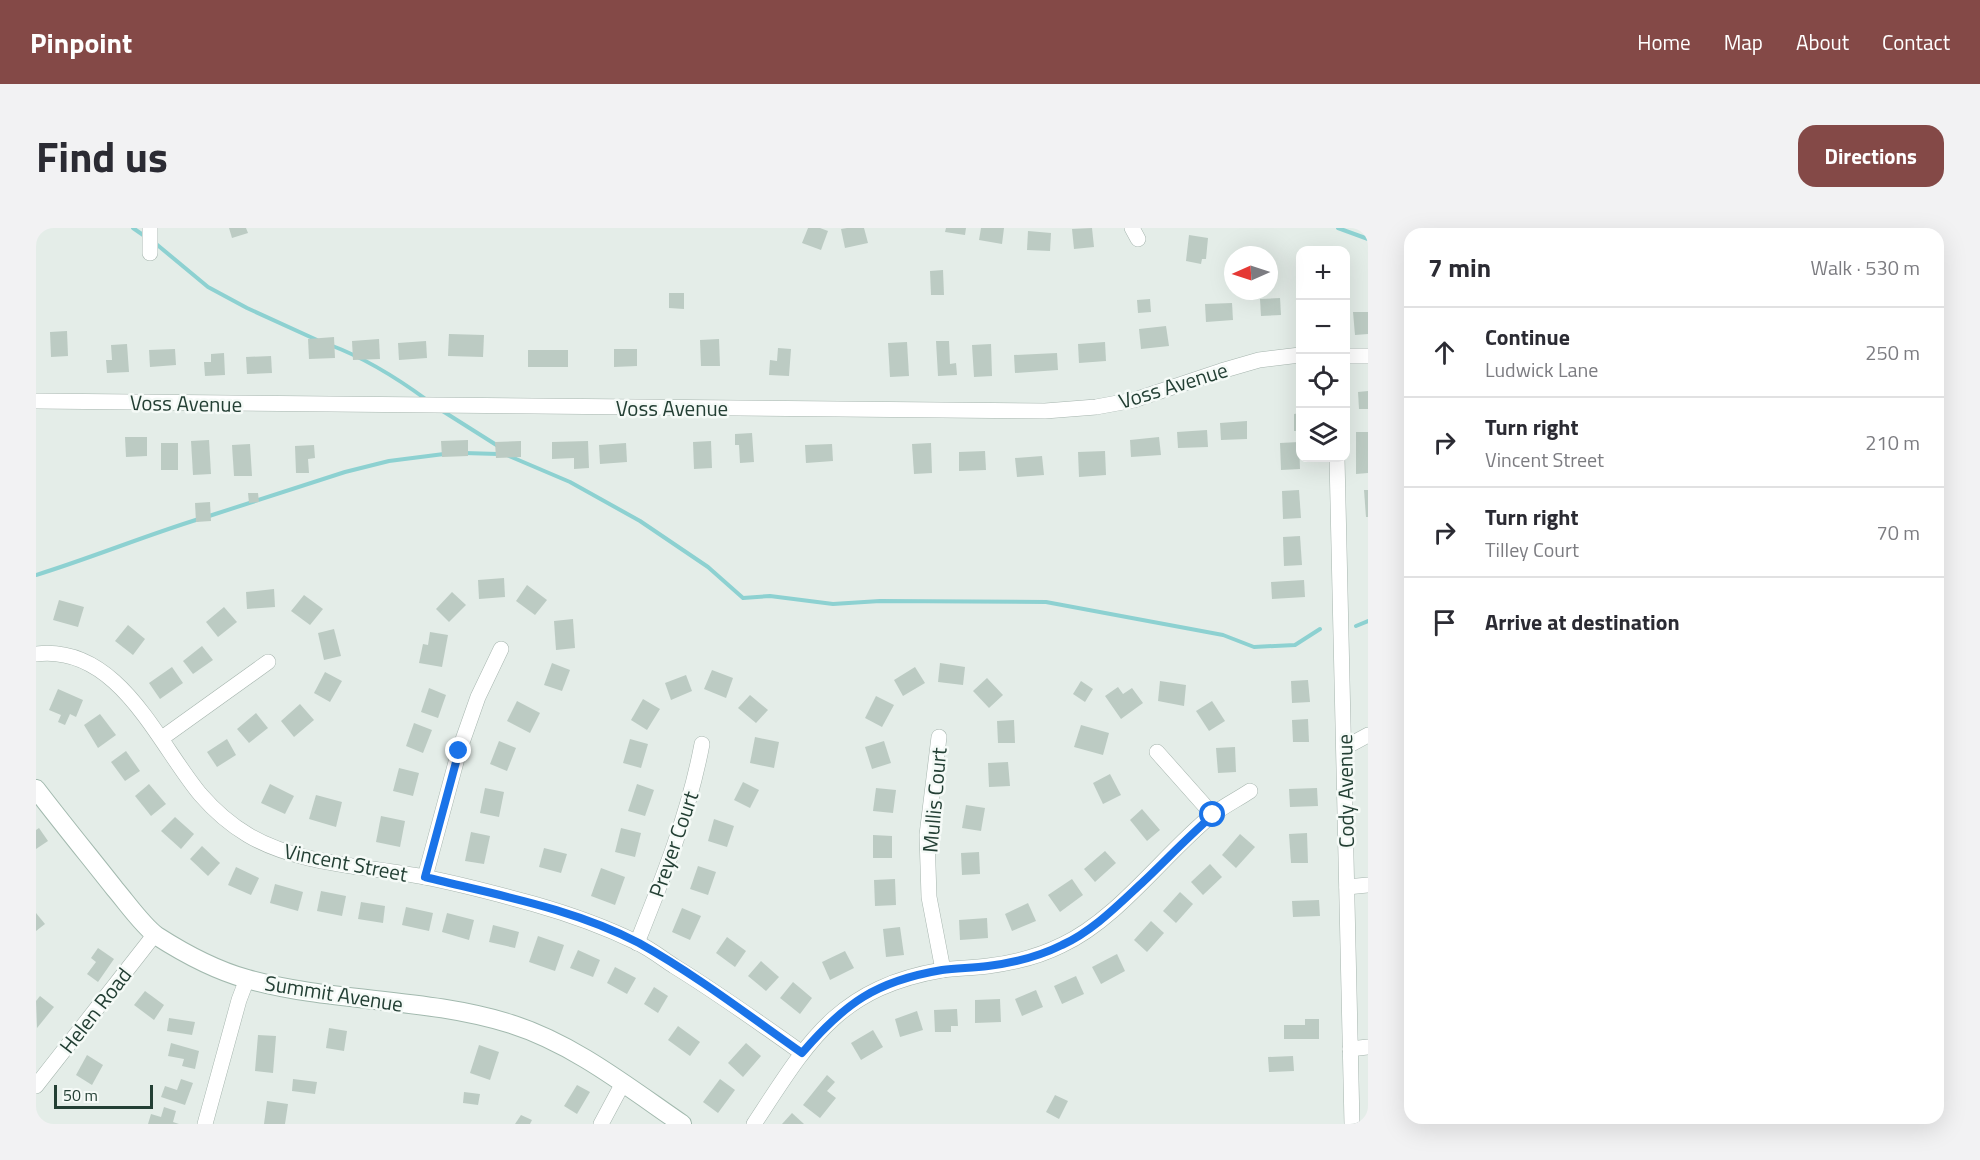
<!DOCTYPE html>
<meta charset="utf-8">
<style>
:root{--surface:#fff;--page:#f2f2f3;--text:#2b2b33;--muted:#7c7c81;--line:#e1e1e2;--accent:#844947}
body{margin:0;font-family:"Titillium Web",sans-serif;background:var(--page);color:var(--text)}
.controls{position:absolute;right:18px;top:18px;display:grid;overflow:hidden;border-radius:12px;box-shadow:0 6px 24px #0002}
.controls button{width:54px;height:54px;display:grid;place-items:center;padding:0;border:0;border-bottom:2px solid var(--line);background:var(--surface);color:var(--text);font:30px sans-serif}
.compass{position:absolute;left:1188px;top:18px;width:54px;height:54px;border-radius:50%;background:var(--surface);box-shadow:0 6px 24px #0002;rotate:267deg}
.scale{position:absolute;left:18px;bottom:15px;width:99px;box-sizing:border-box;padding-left:6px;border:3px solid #233f34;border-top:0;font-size:16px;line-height:21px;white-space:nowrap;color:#233f34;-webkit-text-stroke:4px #f5faf7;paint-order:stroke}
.stop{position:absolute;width:18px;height:18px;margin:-14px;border:4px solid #1a73e8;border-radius:50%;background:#fff}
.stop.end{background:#1a73e8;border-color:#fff;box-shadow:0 2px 6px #0008}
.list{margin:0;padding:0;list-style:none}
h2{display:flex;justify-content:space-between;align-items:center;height:78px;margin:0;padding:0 24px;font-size:26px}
h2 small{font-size:20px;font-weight:400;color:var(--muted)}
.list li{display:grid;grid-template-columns:39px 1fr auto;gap:18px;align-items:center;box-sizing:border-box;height:90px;padding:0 24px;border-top:2px solid var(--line)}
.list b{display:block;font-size:22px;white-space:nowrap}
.list p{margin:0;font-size:20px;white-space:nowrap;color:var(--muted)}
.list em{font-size:20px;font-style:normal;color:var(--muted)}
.icon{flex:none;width:33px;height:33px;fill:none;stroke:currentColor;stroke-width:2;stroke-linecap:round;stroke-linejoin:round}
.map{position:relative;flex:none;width:1332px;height:896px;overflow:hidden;border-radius:18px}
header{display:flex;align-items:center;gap:36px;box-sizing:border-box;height:84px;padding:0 30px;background:var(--accent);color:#fff}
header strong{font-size:28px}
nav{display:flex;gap:33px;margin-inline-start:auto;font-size:21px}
.intro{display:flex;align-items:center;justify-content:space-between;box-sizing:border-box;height:144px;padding:0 36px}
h1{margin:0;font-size:42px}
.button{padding:15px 27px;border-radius:18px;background:var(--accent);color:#fff;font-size:21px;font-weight:700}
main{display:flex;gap:36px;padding:0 36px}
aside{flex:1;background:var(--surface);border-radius:18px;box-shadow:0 6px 24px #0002}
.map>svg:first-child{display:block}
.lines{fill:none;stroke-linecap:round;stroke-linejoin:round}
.stream{stroke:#8dd1d1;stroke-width:4}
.building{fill:#bccbc3}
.street-casing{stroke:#a6b5ae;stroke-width:16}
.secondary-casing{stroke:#a2b9ae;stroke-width:20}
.street{stroke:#fff;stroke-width:15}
.secondary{stroke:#fff;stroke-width:18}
.route{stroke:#1a73e8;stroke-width:8}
.labels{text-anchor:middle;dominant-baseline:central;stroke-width:5;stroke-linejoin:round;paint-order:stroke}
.street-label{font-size:21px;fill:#233f34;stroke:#f5faf7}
</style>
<header>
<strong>Pinpoint</strong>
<nav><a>Home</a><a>Map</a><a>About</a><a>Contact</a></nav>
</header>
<div class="intro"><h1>Find us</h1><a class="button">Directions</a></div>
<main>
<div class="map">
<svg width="1332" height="896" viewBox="0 0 1332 896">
<rect width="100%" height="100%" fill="#e4ede8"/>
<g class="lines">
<g class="stream">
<polyline points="97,0 110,9"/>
<polyline points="1302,0 1332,11"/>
<polyline points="119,15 172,59 211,80 281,112"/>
<path d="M294 117C329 130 361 150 391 172"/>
<polyline points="405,182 462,218"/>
<polyline points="428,225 462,226"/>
<polyline points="473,228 534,254 604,293 672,339 707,370 734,368 797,376 844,373 1010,374 1187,407 1218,419 1259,417 1284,401"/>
<polyline points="170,289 309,244 353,233 408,226"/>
<path d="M0 347C55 330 108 308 163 291"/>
<polyline points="1320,398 1332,393"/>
</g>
</g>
<g class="building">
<polygon points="193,0 210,0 212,5 196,10"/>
<polygon points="772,0 784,0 792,3 785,22 766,15"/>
<polygon points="811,0 828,0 832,15 809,20 805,1"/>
<polygon points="910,0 930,0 929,7 909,4"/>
<polygon points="945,0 968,0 966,16 943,12"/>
<polygon points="1056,0 1058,19 1038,21 1036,1"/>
<polygon points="992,3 1015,5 1014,23 991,22"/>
<polygon points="1153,7 1172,10 1170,31 1166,31 1165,36 1150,33"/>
<polygon points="907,42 908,67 895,67 894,43"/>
<polygon points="633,65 648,65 648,81 633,80"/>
<polygon points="1261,68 1264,68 1264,94 1262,94"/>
<polygon points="1244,70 1245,87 1225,88 1224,71"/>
<polygon points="1114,71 1115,84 1102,85 1101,72"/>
<polygon points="1196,75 1197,92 1170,94 1169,76"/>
<polygon points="1317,84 1332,84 1332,106 1319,107"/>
<polygon points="1130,98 1133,118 1105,121 1103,101"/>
<polygon points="31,103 32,128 15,129 14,104"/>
<polygon points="413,106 448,107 447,129 412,128"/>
<polygon points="298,109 299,130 273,131 272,111"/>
<polygon points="343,111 344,131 317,132 316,113"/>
<polygon points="683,111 684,138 665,138 664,112"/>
<polygon points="390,113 391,130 363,132 362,115"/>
<polygon points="900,113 913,113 914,136 920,135 921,147 902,148"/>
<polygon points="871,114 873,148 854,149 852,115"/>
<polygon points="1069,114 1070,133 1043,135 1042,116"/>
<polygon points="91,116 93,144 71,145 70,132 76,132 75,117"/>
<polygon points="955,116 956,148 938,149 936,117"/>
<polygon points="742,120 755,121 753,148 733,147 734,132 741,133"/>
<polygon points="139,121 140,137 114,139 113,122"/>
<polygon points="578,121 601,121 601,138 578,139"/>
<rect x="492" y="122" width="40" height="17"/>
<polygon points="188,125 189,147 169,148 168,134 175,134 175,126"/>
<polygon points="1021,125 1022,142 979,145 978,127"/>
<polygon points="235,128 236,145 211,146 210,129"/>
<polygon points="1332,163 1332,181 1323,181 1322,164"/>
<polygon points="1264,185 1264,203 1258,203 1258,186"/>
<polygon points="1211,193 1211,211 1185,212 1184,195"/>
<polygon points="1171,202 1172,219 1142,220 1141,204"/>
<polygon points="1320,204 1332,204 1332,245 1320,246"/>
<polygon points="716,205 718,234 704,235 703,217 699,217 699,206"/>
<polygon points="89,209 111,209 111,228 90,229"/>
<polygon points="1123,209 1125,227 1095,229 1094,212"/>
<polygon points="173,212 175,246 157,247 155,213"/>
<polygon points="432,212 432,228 406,229 405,213"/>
<polygon points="485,213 485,229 460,230 459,214"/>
<polygon points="552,213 553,240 538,241 538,230 516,231 516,214"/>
<polygon points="675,213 676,240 658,241 657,214"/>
<polygon points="1263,214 1264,241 1245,242 1244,215"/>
<rect x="125" y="215" width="17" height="27"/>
<polygon points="590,215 591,234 564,236 563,217"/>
<polygon points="895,215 896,245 878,246 876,216"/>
<polygon points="214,216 216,248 198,248 196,217"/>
<polygon points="796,216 797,233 770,235 769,217"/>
<polygon points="278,217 279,230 272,231 273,245 260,245 259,218"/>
<polygon points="949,223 950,242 923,243 923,224"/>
<polygon points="1069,223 1070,247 1043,249 1042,224"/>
<polygon points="1006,228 1008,247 981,249 979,230"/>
<polygon points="1263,262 1265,290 1247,291 1246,263"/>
<polygon points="1328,262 1332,262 1332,289 1330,289"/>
<polygon points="212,265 222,265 223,274 213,275"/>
<polygon points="174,274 175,293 160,294 159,275"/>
<polygon points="1264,308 1266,337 1248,338 1247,309"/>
<polygon points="468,350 469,369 443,371 442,352"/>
<polygon points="1268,352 1269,369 1236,371 1235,354"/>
<polygon points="491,357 511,372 499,387 480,373"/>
<polygon points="238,361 239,379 211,381 210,364"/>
<polygon points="416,364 430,377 413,394 400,381"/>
<polygon points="268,367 287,381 274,397 255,383"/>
<polygon points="23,372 48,379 42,399 17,392"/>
<polygon points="188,379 201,394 182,409 170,394"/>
<polygon points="537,391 539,420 520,422 518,393"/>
<polygon points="92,397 109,411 97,427 79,413"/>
<polygon points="298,401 305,428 288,432 282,405"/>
<polygon points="394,404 412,407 406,439 383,435 387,416 392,417"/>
<polygon points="166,418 177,432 157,446 147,433"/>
<polygon points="516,435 534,442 526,463 508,457"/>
<polygon points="904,435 929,439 927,457 902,454"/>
<polygon points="136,439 147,455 124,471 113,455"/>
<polygon points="879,439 889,455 867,468 858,452"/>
<polygon points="676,442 697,450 690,470 668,461"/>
<polygon points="289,444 306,453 294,474 278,465"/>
<polygon points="650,447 656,463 635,472 629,455"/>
<polygon points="951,450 967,467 953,480 937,463"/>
<polygon points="1272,452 1274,474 1256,475 1255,453"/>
<polygon points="1045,453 1057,461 1049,474 1037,466"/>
<polygon points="1124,453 1150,457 1148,478 1122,473"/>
<polygon points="1082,459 1087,466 1096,460 1107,475 1085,491 1069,468"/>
<polygon points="393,460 410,467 402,490 385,484"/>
<polygon points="22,461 47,472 40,489 34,486 29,497 22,494 25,487 13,482"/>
<polygon points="714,467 732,482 720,495 702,480"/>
<polygon points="840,468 858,477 846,499 829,490"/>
<polygon points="607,471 624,481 611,502 595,492"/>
<polygon points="481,473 504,485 494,505 471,493"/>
<polygon points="1176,473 1189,493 1173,503 1160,483"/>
<polygon points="264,476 278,492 258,509 245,493"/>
<polygon points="220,485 232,500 213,515 201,501"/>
<polygon points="64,486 80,507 62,520 48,497"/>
<polygon points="1272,491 1273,514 1257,514 1256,492"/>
<polygon points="978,492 979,515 962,515 961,493"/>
<polygon points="378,495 396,502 387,525 370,518"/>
<polygon points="1045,497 1073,505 1067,527 1038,519"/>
<polygon points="719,509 743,514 738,540 714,535"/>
<polygon points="191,511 200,527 181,539 171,524"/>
<polygon points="594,511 612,516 605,540 587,535"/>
<polygon points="463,513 480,520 471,543 454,536"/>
<polygon points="848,513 855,535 836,541 829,519"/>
<polygon points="1199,519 1200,544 1182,545 1180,520"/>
<polygon points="90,523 104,543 89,553 75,534"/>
<polygon points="972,534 974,558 953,559 952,535"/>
<polygon points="363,540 383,545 377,568 357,563"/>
<polygon points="1074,546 1085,567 1067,576 1057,555"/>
<polygon points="707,554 723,562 714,580 698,572"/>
<polygon points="113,556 130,576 115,588 99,568"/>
<polygon points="234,556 258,568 249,586 225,575"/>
<polygon points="601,556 618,562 609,588 592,583"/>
<polygon points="449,560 468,564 463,589 444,585"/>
<polygon points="840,560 860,562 857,585 837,583"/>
<polygon points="1281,560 1282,578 1254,579 1253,561"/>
<polygon points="280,567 306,574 300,599 273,591"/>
<polygon points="930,577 949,580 945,603 926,600"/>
<polygon points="1106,581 1124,602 1111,613 1094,592"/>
<polygon points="345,588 369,593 364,619 340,614"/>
<polygon points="139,589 158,606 145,621 125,603"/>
<polygon points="678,591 698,598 691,619 672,613"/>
<polygon points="3,600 12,613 0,621 0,602"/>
<polygon points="585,600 605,605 599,629 579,624"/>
<polygon points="435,604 454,608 448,636 429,633"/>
<polygon points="1271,605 1272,635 1255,635 1253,606"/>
<polygon points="1204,606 1219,619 1200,640 1186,627"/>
<polygon points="837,607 856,608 856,630 837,630"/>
<polygon points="166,618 184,635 172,648 154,631"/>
<polygon points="508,620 531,626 525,645 503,639"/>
<polygon points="1069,623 1080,635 1059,654 1048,641"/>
<polygon points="943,624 944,646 926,647 925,625"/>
<polygon points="1174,636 1186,649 1167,667 1155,654"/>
<polygon points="662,638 680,644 672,667 654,661"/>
<polygon points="200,639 223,650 215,667 192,657"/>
<polygon points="565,640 589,649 579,677 555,668"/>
<polygon points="859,651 860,677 839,678 838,652"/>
<polygon points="1036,651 1047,667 1024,684 1012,667"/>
<polygon points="239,656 267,664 262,683 234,675"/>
<polygon points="285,663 310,668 306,688 281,683"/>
<polygon points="1144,664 1157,676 1140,695 1127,683"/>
<polygon points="1283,672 1284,688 1257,689 1256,673"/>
<polygon points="325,674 349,678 347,695 322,691"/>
<polygon points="992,675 1000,693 976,703 969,686"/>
<polygon points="370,679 397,685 393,703 366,697"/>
<polygon points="646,680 665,688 654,712 636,704"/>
<polygon points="0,685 9,696 0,703"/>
<polygon points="411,685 438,692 433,712 406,704"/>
<polygon points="951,690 952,710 924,712 923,692"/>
<polygon points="1115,693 1128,705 1111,724 1098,712"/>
<polygon points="457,697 483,704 479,720 453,714"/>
<polygon points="864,699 868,727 850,729 847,701"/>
<polygon points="502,708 528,717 519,743 493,734"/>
<polygon points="691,709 710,723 699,739 680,725"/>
<polygon points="62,720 78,731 62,754 51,746 60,734 55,730"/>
<polygon points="542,722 564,732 557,749 534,740"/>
<polygon points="809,723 818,740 794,752 786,734"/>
<polygon points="1081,726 1089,743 1065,756 1056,739"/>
<polygon points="725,733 743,749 730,763 712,748"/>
<polygon points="579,739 600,750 591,766 571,755"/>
<polygon points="1040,748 1048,766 1026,776 1018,758"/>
<polygon points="757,754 776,770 764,786 744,770"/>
<polygon points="618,759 632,768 622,785 608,776"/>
<polygon points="1000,762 1007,779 986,788 979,771"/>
<polygon points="109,763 128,777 118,792 98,777"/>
<polygon points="4,768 18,779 1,800 0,773"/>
<polygon points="964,771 965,794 939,795 939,772"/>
<polygon points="921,781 922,798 915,798 915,804 899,804 898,782"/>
<polygon points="881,783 887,802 864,809 859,791"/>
<polygon points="133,790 159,794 156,807 131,803"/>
<polygon points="1269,791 1283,791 1283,811 1248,811 1248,797 1269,797"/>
<polygon points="642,798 664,814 654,828 632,812"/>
<polygon points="293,800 311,803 308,823 290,820"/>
<polygon points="837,802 847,819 825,832 815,815"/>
<polygon points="222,807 240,808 237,845 219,843"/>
<polygon points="135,815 163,823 159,841 146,838 148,831 132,828"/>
<polygon points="710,815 725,828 707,849 692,835"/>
<polygon points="443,817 463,824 454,852 434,845"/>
<polygon points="51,827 67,837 56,857 40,847"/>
<polygon points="1257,828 1258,843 1233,844 1232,829"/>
<polygon points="791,847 799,854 791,863 800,870 784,890 767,877"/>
<polygon points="145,851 157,855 149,877 125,869 129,858 141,862"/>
<polygon points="257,851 281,854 279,866 256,863"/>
<polygon points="684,851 699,862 682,885 667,874"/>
<polygon points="541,857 554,864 541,886 528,878"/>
<polygon points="428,864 444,866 442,877 427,875"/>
<polygon points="1019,867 1032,873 1023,891 1010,884"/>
<polygon points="231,873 252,876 249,896 228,896"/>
<polygon points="128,879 140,883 137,894 143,896 112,896 115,886 125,889"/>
<polygon points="756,885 768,896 746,896"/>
<polygon points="485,887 496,892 494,896 479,896"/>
</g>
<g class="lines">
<defs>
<g id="street">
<polyline points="114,0 114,25"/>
<polyline points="1096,0 1102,11"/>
<polyline points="1310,128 1332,128"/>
<polyline points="0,173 1009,183 1060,179 1098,172 1185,143 1223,132 1264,127"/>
<polyline points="1301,230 1316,896"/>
<path d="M0 426C82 416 121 514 164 566 177 581 195 597 212 607 262 637 332 638 388 649 424 656 462 666 498 676 533 686 567 698 600 714 613 720 626 730 638 738 682 765 724 795 766 825"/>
<polyline points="903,509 891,607 893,669 907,742"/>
<polyline points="126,510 232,434"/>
<polyline points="1308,520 1332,507"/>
<polyline points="1121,524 1177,587"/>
<polyline points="389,649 423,523 442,469 465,421"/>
<polyline points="1311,659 1332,657"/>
<path d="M601 715C627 650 653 585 666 516"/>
<polyline points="1314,821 1332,819"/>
<polyline points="0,858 119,706"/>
<polyline points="169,896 203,772 211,751"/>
<polyline points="565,896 587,855"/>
<path d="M718 896C772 814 801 760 906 742 921 740 937 740 952 738 976 735 1004 728 1026 717 1082 691 1128 626 1176 587 1188 578 1202 571 1214 563"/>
</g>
<path id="secondary" d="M0 561C26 595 53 628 79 661 91 675 107 698 121 708 149 726 179 742 211 751 297 775 389 769 475 796 538 816 592 859 646 896"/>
</defs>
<use href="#street" class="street-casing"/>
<use href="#secondary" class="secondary-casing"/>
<use href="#street" class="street"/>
<use href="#secondary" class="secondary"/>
</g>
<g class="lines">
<path class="route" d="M423 523 389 649C460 667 537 680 603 715 660 747 712 787 766 825 809 775 840 753 906 742 921 740 937 740 952 738 976 735 1004 728 1026 717 1057 703 1083 676 1108 653 1131 631 1153 608 1177 587"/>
</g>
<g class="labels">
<g class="street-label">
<text transform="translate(1137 157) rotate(-17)">Voss Avenue</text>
<text transform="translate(150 175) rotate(1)">Voss Avenue</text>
<text x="636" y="180">Voss Avenue</text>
<text transform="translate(1309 563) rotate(-91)">Cody Avenue</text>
<text transform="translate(898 572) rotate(-85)">Mullis Court</text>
<text transform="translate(637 616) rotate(-71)">Preyer Court</text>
<text transform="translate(310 634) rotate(11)">Vincent Street</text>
<text transform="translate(298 765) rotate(9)">Summit Avenue</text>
<text transform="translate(59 782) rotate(-52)">Helen Road</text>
</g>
</g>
</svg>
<div class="controls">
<button>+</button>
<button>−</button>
<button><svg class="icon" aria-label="locate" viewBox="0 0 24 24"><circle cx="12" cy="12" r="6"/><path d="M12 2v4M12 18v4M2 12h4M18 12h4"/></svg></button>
<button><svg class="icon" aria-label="layers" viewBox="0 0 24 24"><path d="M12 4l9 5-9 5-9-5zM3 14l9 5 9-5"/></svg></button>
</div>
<svg class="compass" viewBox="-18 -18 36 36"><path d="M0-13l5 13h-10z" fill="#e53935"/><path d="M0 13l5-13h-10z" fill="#7c7c81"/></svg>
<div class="scale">50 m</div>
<div class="stop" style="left:1177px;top:587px"></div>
<div class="stop end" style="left:423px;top:523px"></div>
</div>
<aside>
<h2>7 min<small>Walk · 530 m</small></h2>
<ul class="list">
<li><svg class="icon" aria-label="ahead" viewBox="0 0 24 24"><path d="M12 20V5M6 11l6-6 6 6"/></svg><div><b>Continue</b><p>Ludwick Lane</p></div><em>250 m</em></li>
<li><svg class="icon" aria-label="right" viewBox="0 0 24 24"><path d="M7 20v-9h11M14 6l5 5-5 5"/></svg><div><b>Turn right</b><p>Vincent Street</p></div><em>210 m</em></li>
<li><svg class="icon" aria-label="right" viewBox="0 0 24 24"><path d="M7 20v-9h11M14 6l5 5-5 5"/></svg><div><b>Turn right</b><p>Tilley Court</p></div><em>70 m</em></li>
<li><svg class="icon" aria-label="arrive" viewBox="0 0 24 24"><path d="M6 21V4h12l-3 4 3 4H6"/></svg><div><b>Arrive at destination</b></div></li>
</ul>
</aside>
</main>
